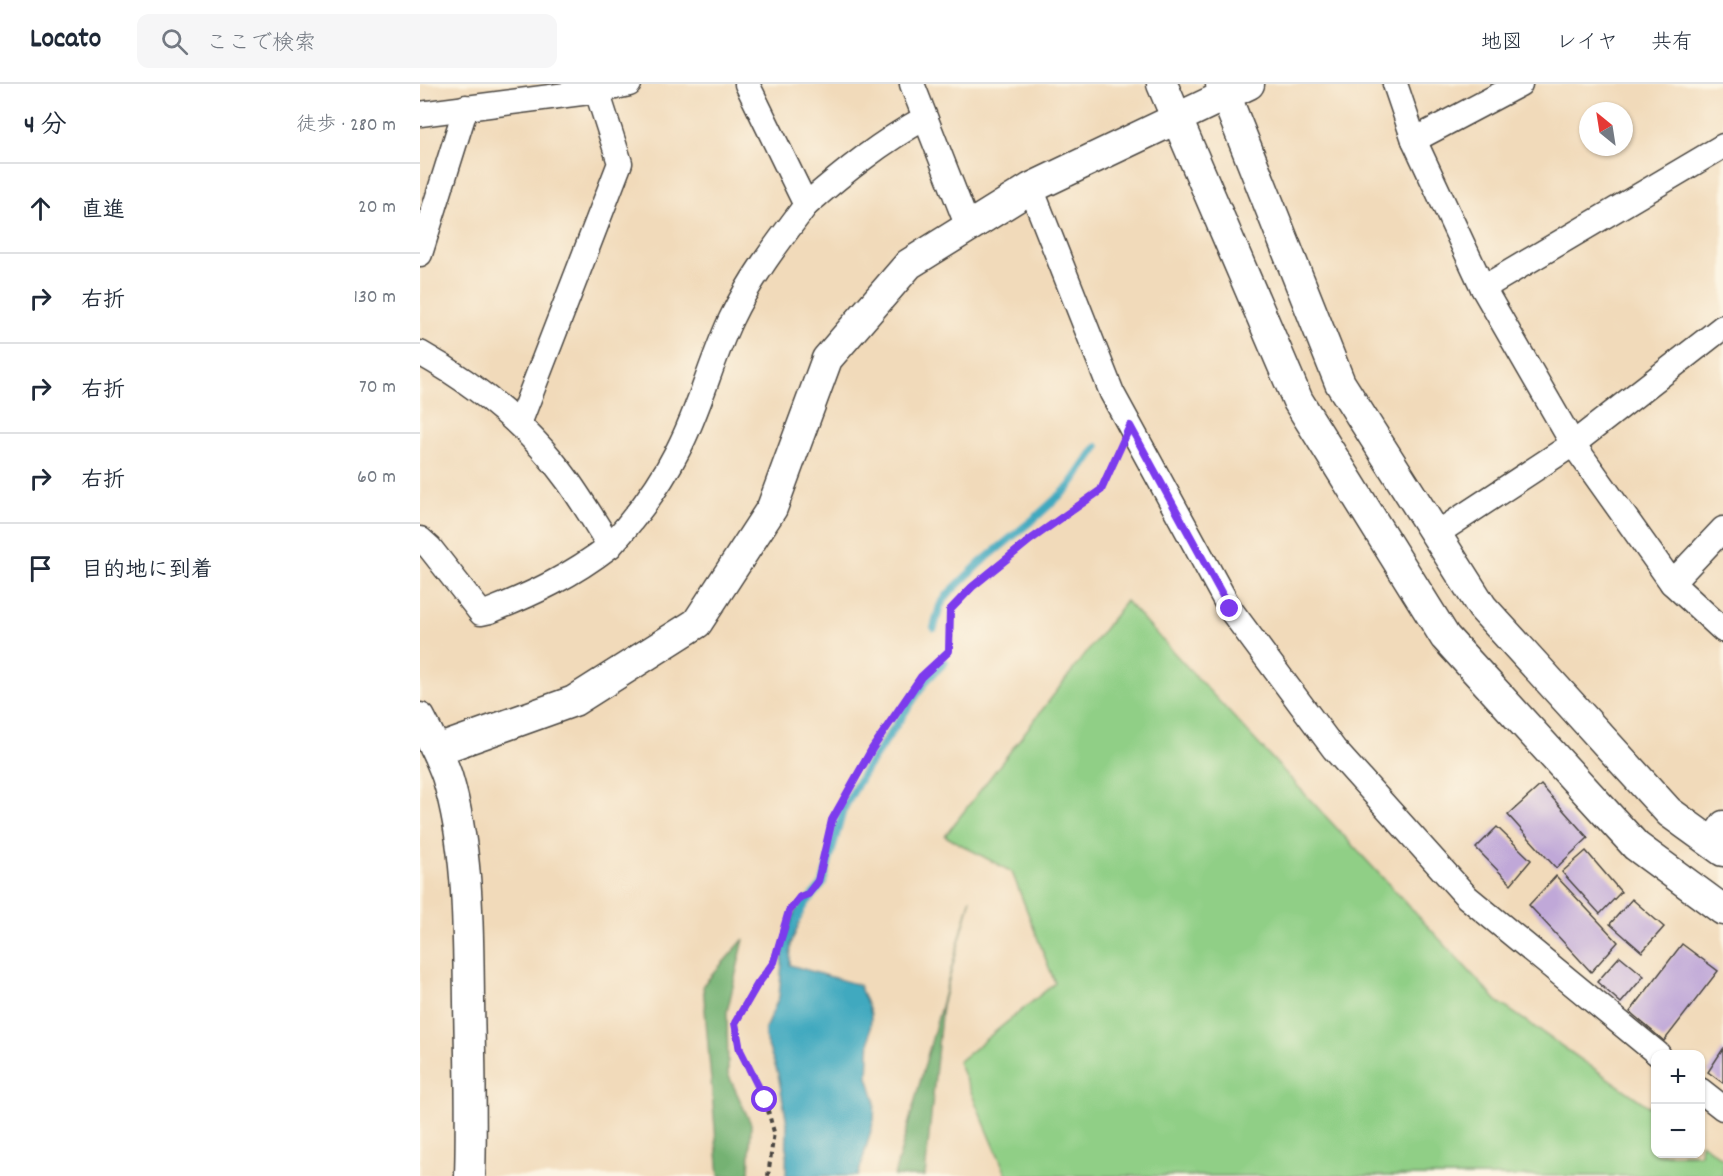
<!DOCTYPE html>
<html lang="ja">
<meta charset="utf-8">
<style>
:root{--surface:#fff;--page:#f6f6f7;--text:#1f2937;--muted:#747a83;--line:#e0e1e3}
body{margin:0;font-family:Dekko,"Klee One",sans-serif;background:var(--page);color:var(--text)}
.controls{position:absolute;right:18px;bottom:18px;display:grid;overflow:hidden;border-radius:12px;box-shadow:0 2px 4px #0004}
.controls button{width:54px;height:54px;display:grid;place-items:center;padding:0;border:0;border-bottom:2px solid var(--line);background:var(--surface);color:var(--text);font:30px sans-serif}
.compass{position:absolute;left:1159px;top:18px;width:54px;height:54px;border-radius:50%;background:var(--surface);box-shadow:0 2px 4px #0004;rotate:330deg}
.stop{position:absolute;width:18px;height:18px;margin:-14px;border:4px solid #7c3aed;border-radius:50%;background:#fff}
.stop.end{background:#7c3aed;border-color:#fff;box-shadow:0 2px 6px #0008}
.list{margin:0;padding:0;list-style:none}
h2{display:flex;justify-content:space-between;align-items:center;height:78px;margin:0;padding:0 24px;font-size:26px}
h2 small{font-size:20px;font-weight:400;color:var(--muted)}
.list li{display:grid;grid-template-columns:39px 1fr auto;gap:18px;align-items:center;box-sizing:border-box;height:90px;padding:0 24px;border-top:2px solid var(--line)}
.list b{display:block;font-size:22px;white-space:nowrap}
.list em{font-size:20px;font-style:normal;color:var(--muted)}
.icon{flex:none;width:33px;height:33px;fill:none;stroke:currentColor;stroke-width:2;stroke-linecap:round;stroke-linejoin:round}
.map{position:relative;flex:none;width:1303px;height:1092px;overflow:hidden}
header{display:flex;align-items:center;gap:36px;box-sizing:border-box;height:84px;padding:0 30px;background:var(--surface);border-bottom:2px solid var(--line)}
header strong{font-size:28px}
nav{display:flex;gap:33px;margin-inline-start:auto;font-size:21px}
.search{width:420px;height:54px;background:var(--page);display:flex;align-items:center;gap:15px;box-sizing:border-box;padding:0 21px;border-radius:12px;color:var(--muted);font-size:22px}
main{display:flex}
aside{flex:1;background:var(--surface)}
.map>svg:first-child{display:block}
.green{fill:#90cf86;stroke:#5e7d58;stroke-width:1.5}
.forest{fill:#74b273;stroke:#506e4f;stroke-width:1.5}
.water{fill:#3fa9bf;stroke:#356a75;stroke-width:1.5}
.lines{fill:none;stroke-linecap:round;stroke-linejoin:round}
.stream{stroke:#3fa9bf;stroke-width:8}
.building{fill:#c0a8d8}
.minor-casing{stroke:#494540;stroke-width:27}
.tertiary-casing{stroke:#494540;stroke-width:33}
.path{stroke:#494540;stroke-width:4;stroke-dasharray:4.5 4.5;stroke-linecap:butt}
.minor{stroke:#fff;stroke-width:24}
.tertiary{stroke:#fff;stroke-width:30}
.route{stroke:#7c3aed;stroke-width:8}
</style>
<header>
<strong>Locato</strong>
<div class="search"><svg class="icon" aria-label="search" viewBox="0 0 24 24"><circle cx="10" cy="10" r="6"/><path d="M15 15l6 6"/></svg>ここで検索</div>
<nav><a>地図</a><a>レイヤ</a><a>共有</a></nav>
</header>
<main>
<aside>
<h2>4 分<small>徒歩 · 280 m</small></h2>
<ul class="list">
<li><svg class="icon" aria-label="ahead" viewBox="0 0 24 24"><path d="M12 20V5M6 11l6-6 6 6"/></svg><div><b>直進</b></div><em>20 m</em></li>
<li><svg class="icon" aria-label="right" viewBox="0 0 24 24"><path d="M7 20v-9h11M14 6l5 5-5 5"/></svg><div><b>右折</b></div><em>130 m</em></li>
<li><svg class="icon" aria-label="right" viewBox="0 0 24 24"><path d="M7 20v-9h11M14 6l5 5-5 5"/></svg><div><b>右折</b></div><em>70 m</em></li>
<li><svg class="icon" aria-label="right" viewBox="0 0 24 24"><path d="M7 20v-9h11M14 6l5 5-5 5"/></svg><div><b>右折</b></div><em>60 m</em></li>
<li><svg class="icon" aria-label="arrive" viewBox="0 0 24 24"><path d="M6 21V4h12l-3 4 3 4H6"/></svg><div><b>目的地に到着</b></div></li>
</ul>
</aside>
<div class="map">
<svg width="1303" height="1092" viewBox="0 0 1303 1092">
<rect width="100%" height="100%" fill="#fcf5e5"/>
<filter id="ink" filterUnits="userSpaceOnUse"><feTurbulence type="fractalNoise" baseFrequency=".0167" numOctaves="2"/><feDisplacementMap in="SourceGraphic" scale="12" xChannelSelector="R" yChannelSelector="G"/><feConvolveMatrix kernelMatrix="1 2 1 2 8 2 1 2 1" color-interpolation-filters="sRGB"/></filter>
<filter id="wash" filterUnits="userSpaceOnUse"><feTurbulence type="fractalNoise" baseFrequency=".008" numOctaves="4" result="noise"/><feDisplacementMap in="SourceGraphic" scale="24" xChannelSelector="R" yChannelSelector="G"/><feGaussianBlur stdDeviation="1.35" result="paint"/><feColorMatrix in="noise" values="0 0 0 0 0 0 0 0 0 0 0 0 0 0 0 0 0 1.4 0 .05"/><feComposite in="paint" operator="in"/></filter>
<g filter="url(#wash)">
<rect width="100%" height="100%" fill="#f1daba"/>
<polygon class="green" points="706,517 1077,917 1235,1027 1236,1070 1280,1070 1281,1059 1303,1075 1303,1092 587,1092 538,978 635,899 592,788 525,752"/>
<g class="forest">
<polygon points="551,814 522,921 505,1092 474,1092"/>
<polygon points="324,855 307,928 308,990 331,1040 329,1092 299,1092 283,901"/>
</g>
<polygon class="water" points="376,825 384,827 371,860 370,881 439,901 451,930 448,993 455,1015 454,1036 438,1092 366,1092 367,1039 358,990 345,953 345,945 359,913 364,856"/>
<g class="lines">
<g class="stream">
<polyline points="514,544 520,522 528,510 560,479 615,434 649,403 677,363"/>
<polyline points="377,835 382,824 403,799 423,726 443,690 506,597 525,578"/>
</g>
</g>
<g id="blocks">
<g class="building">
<polygon points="1121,701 1168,754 1136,784 1088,731"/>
<polygon points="1077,743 1111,776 1091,800 1056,764"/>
<polygon points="1166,767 1201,808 1180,830 1142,788"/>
<polygon points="1136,792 1198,858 1171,888 1109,821"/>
<polygon points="1212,815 1244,843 1222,868 1190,840"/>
<polygon points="1262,860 1298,887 1244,957 1210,928"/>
<polygon points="1200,872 1224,892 1201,919 1177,898"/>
<polygon points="1303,965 1303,999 1288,988"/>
</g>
</g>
</g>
<g filter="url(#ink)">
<use href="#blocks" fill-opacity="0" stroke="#494540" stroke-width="1.5"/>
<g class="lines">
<defs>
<g id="minor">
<path d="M327 0 386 121C424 88 461 58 505 34"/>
<polyline points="492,0 548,143"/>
<polyline points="975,0 994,56 1063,204 1153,360 1252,499 1303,546"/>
<polyline points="0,30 177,7 209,0"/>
<polyline points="994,56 1100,0"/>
<polyline points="611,104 692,309 810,525 914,665 1047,813 1238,970"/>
<polyline points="0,170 46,23"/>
<polyline points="1063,204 1303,62"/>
<path d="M0 269C57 301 109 343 148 397 163 418 176 440 190 462 151 492 115 509 70 527L61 529 10 464 0 455"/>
<polyline points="99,340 200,79 177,7"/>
<polyline points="1016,450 1153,360 1303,243"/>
<path d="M190 462C217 432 240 402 258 366 280 324 291 277 311 235 331 193 359 157 386 121"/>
<polyline points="1252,499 1303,445"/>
<polyline points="1290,758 1303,739"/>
<polyline points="1280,1006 1303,1024"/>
</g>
<g id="tertiary">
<polyline points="742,0 878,317 1025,553 1216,762 1303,826"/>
<polyline points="801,0 920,299 1062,523 1249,728 1303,767"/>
<path d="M0 634C10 653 20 672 27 692 49 765 48 843 49 918 50 976 52 1034 50 1092"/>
<polyline points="17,666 154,617 277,539 352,424 407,275 489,180 611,104 829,0"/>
</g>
</defs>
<use href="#minor" class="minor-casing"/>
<use href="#tertiary" class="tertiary-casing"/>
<polyline class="path" points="348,1092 354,1048 345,1016 319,966 315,939 337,901 354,878 369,827 380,813 388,810 398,797 412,736 452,665 501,593 529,567 530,527 552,503 610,456 681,406 698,370"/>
<use href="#minor" class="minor"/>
<use href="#tertiary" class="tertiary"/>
</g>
</g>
<g class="lines" filter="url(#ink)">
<polyline class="route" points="345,1016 320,966 315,939 337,901 354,878 369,827 380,813 388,810 398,797 412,736 452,665 501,593 529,567 530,526 552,503 610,456 681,406 710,342 810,525"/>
</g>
</svg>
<div class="controls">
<button>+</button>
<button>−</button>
</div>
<svg class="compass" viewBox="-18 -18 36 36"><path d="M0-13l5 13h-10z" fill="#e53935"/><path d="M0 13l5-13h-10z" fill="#747a83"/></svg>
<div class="stop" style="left:345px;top:1016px"></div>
<div class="stop end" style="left:810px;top:525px"></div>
</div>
</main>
